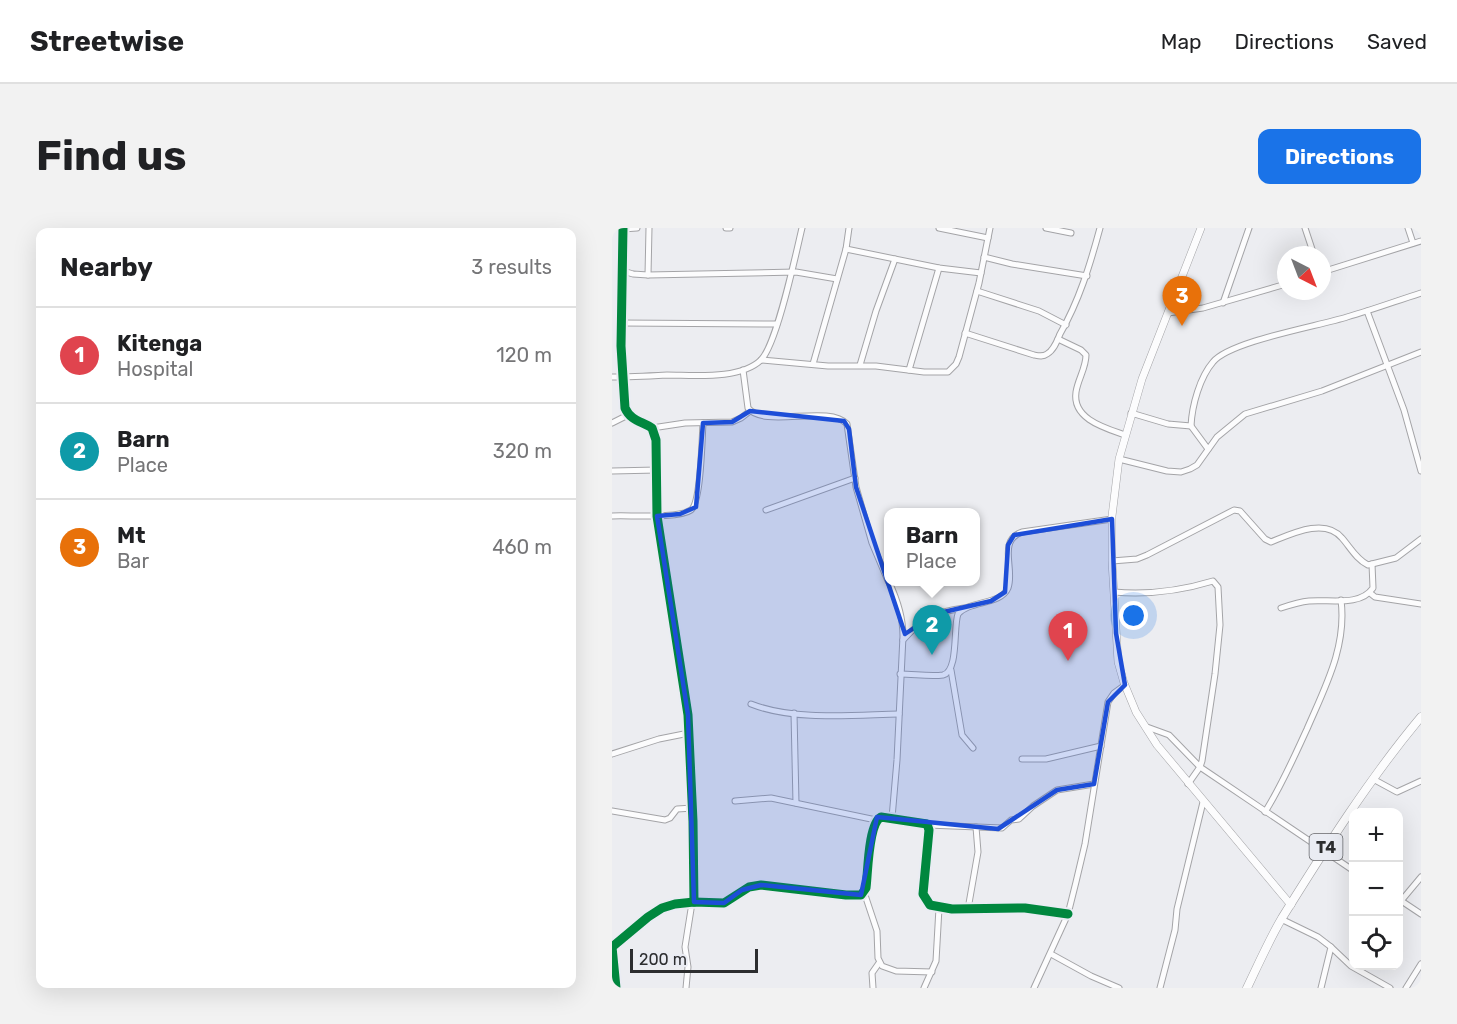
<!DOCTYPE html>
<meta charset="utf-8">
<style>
:root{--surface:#fff;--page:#f2f2f2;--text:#202124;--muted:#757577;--line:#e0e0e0;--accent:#1a73e8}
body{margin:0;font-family:Rubik,sans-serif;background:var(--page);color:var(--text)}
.controls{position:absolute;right:18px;bottom:18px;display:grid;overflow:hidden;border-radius:12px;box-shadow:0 6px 24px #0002}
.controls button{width:54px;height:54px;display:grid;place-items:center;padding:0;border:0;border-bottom:2px solid var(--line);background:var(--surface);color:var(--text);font:30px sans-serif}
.compass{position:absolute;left:665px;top:18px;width:54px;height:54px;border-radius:50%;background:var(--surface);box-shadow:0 6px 24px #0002;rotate:138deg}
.scale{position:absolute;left:18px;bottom:15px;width:128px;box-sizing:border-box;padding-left:6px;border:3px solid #2c2d2f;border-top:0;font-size:16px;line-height:21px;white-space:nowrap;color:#2c2d2f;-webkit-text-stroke:4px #eaecf3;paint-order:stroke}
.you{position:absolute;left:522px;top:388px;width:21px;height:21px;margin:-15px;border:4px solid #fff;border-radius:50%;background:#1a73e8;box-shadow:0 0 0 9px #1a73e833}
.badge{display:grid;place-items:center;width:39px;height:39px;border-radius:50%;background:var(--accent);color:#fff;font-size:20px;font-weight:700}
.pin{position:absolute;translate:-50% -50px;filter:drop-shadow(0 2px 3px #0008)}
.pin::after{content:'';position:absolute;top:32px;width:21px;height:18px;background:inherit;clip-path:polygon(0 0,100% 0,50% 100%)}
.popup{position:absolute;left:272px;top:280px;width:96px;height:78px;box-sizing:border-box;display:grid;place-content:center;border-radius:12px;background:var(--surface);filter:drop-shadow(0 2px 4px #0005);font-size:20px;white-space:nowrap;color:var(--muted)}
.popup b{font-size:22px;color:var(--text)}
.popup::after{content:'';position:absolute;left:50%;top:100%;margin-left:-12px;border:12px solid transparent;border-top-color:var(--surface)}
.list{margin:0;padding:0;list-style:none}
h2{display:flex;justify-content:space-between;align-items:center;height:78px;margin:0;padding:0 24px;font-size:26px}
h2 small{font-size:20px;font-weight:400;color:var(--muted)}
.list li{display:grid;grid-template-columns:39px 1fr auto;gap:18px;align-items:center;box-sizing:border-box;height:96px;padding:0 24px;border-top:2px solid var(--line)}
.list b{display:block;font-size:22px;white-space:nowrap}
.list p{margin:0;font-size:20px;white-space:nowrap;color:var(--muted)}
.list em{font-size:20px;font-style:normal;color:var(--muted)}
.icon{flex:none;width:33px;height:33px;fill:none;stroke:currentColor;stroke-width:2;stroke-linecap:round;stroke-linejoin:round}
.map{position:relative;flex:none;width:809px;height:760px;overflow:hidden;border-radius:12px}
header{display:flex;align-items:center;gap:36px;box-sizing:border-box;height:84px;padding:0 30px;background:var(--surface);border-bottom:2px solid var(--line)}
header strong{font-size:28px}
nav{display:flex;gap:33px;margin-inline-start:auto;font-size:21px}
.intro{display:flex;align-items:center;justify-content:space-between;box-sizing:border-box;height:144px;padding:0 36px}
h1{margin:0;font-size:42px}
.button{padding:15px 27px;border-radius:12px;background:var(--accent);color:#fff;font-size:21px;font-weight:700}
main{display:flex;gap:36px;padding:0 36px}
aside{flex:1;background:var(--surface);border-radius:12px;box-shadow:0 6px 24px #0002}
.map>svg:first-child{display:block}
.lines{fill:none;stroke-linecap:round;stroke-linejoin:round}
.minor-casing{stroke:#a4a4a7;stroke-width:7}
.major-casing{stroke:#a4a4a7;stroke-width:8}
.highway-casing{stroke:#a4a4a7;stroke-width:9}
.minor{stroke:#fcfcfd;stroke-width:5}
.major{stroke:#fcfcfd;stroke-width:7}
.highway{stroke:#fcfcfd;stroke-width:8}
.cycleway-casing{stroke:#eaecf3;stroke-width:13}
.cycleway{stroke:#00873e;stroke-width:9}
.marked{fill:#1d4ed8;fill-opacity:0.2;stroke:#1d4ed8;stroke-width:4.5;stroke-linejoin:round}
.labels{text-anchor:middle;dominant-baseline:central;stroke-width:6;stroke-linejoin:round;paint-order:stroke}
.shield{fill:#eaecf3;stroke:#65666a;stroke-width:1.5}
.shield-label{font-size:16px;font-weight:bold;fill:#2c2d2f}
</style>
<header>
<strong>Streetwise</strong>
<nav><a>Map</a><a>Directions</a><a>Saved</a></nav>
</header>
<div class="intro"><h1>Find us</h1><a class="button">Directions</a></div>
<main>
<aside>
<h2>Nearby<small>3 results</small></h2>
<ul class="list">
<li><span class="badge" style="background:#e0444e">1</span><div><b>Kitenga</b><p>Hospital</p></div><em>120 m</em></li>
<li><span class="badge" style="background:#0f9aa8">2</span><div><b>Barn</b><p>Place</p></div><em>320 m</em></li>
<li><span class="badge" style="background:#e8710a">3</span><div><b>Mt</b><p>Bar</p></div><em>460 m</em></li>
</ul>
</aside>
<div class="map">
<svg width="809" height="760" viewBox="0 0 809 760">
<rect width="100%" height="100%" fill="#ecedf1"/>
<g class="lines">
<defs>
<g id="minor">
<path d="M11 0 9 118 13 180C19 193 29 193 40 200L44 212 45 288 76 487 81 593 82 674"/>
<polyline points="114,0 118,0"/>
<polyline points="327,0 376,10"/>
<polyline points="434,0 459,5"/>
<polyline points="693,0 702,27"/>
<polyline points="796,0 801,15"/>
<polyline points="11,1 25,0"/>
<polyline points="234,21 327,40 369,45"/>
<polyline points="372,29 400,36 475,48"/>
<polyline points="11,43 21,46 36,47 184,44 225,51"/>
<polyline points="710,44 809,13"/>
<polyline points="36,47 37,0"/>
<polyline points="365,63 427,83 454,97"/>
<polyline points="611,75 637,0"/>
<polyline points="755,83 792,182 809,243"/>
<polyline points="556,85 591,80 674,56"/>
<polyline points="9,95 165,96"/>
<path d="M353 105 422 127C427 128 431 129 435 126 442 122 445 113 448 106 467 73 478 37 488 0"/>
<path d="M446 111 469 122 474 127C474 140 466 151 464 164 460 191 493 200 513 207"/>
<polyline points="149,132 216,138 264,138 312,144 336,144 344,136 347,129 367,55 378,0"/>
<polyline points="201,136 234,21 237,0"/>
<polyline points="248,137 264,83 283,31"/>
<path d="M131 142 136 180C153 201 216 176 235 196L244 259 260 315 276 353"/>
<polyline points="297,142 327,40"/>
<path d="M0 149C18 149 37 148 55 147 82 147 128 152 149 132 165 116 184 25 190 0"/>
<polyline points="519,185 556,196 579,198"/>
<polyline points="0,195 16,187"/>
<polyline points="40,200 73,195 120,194 129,190 138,183"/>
<path d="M596 221 579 198C580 177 588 149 601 134 618 113 707 98 735 89 760 82 784 73 809 65"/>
<polyline points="507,231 555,243 569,244 578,241 585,237 605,209 633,186 710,163 809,124"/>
<polyline points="0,243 45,242"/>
<polyline points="154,282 243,250"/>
<path d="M0 288C17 287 66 291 79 282 89 275 90 210 91 195"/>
<path d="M500 333 525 331 535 327 622 282 628 283 653 311 659 314C679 306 713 289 730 310 738 319 744 331 756 337L784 330 809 311"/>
<path d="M277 354C285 371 291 388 291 408L285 532 280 590"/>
<path d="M502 364C536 367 568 363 601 353L606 359 608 397 603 446 590 533 588 539 576 556"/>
<polyline points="758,365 763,369 809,376"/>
<path d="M669 380C678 377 687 374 697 373 717 371 748 379 761 360L760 336"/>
<path d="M291 412C311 390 322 384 352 380"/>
<polyline points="339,442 350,507 361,520"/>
<path d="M288 446C302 446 318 449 331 447 347 443 341 399 346 386 358 372 389 377 396 360 403 341 385 313 410 304L500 291"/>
<path d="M139 476C182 493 241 487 287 486"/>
<polyline points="182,485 184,575"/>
<polyline points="535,499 557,507 588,539 742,643"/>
<polyline points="0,526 47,511 77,505"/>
<polyline points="410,531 434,531 489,518"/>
<polyline points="761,551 785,564 809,553"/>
<polyline points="123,573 159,570 264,592"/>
<polyline points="0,583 53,592 58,590 65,581 81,580"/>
<path d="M653 584C670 557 682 529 695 501 713 459 735 419 729 372"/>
<polyline points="316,597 390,600 399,592 407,591 421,578 445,562 482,556"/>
<polyline points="252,664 265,703 266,730 270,738 284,743 320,744"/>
<polyline points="788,672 809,686"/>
<polyline points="789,673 809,649"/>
<polyline points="356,681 366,624 364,599"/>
<polyline points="669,691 706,709 719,719 709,760"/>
<polyline points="719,719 739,738 778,760"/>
<polyline points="439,726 479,748 507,760"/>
<path d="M4 760 0 719 36 689 50 680 63 676 82 674 112 675 137 659 149 657 234 667H249L254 660C256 645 256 596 269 589L315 596 317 602 311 666 318 677 340 681 413 680 456 686"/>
<polyline points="74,760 76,739 73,719 80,675"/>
<polyline points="261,760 260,745 267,735"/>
<polyline points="312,760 324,733 327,680"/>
<polyline points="422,760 456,686 464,654 473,616 496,474 502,465 513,457"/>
<polyline points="548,760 563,702 565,681 591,574"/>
<polyline points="794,760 809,736"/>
</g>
<polyline id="major" points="589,0 530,151 507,231 500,288 500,333 506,434 512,455 524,484 545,517 679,677"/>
<path id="highway" d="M635 760C646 737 657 712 670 690 713 621 757 551 809 489"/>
</defs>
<use href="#minor" class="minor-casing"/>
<use href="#major" class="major-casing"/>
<use href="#highway" class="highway-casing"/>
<use href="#minor" class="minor"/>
<use href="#major" class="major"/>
<use href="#highway" class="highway"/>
<defs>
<g id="cycleway">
<path d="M11 0 9 118 13 180C19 193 29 193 40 200L44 212 45 288 76 487 81 593 82 674"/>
<path d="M4 760 0 719 36 689 50 680 63 676 82 674 112 675 137 659 149 657 234 667H249L254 660C256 645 256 596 269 589L315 596 317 602 311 666 318 677 340 681 413 680 456 686"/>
</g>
</defs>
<use href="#cycleway" class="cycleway-casing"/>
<use href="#cycleway" class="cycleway"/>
</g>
<path class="marked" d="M138 183 232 193 237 201 244 259 293 406 323 386 379 373 393 364 396 317 402 307 500 291 504 405 513 457 496 474 482 556 445 562 386 601 265 589 249 667 149 657 130 662 112 675 82 674 76 487 45 288 68 286 84 279 91 195 120 194Z"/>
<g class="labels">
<rect class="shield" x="697.5" y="606" width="33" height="26" rx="4.5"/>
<g class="shield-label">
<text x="714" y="619">T4</text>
</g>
</g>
</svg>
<div class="controls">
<button>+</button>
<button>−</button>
<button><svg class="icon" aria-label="locate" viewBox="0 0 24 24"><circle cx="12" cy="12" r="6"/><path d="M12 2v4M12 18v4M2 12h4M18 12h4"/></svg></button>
</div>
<svg class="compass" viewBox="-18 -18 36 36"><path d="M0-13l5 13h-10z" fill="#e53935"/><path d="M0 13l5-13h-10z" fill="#757577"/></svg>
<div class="scale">200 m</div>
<div class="you"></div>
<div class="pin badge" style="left:456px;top:433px;background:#e0444e">1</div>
<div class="pin badge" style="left:320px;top:427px;background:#0f9aa8">2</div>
<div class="popup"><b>Barn</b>Place</div>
<div class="pin badge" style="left:570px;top:98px;background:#e8710a">3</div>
</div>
</main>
